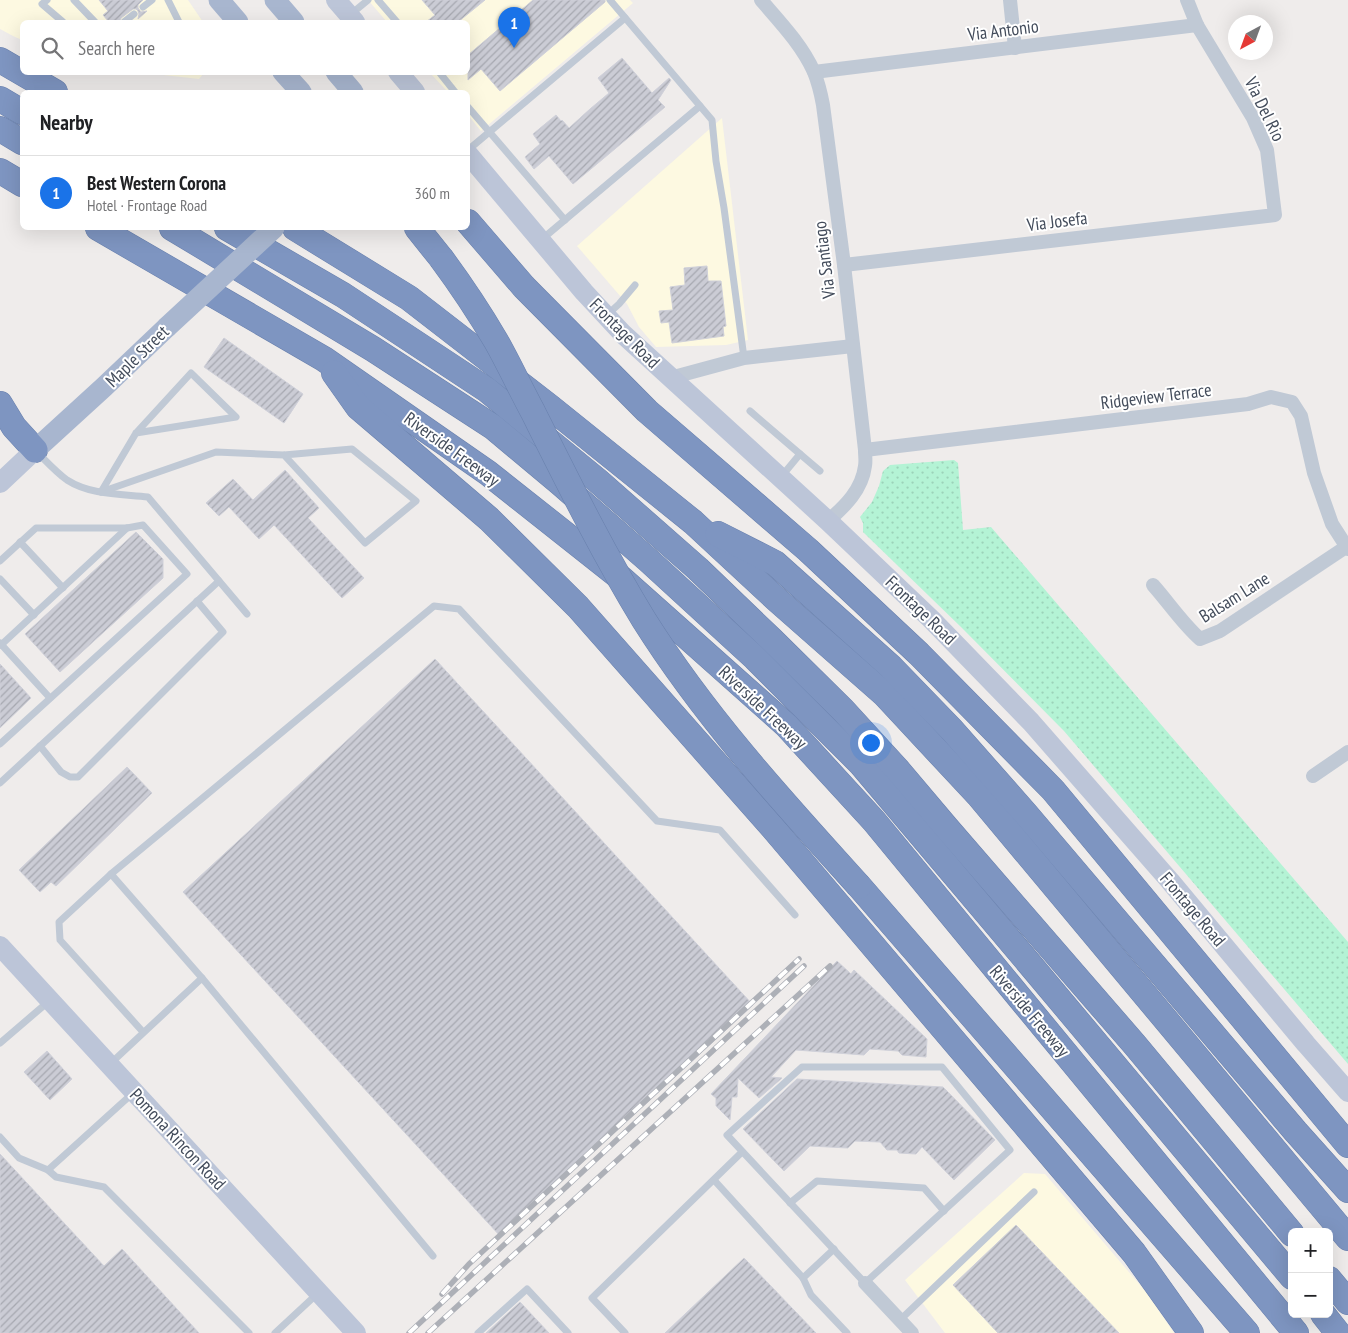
<!DOCTYPE html>
<meta charset="utf-8">
<style>
:root{--surface:#fff;--page:#f2f2f2;--text:#202124;--muted:#757577;--line:#e0e0e0;--accent:#1a73e8}
body{margin:0;font-family:"PT Sans Narrow",sans-serif;background:var(--page);color:var(--text)}
.controls{position:absolute;right:15px;bottom:15px;display:grid;overflow:hidden;border-radius:8px;box-shadow:0 5px 20px #0002}
.controls button{width:45px;height:45px;display:grid;place-items:center;padding:0;border:0;border-bottom:1px solid var(--line);background:var(--surface);color:var(--text);font:25px sans-serif}
.compass{position:absolute;left:1228px;top:15px;width:45px;height:45px;border-radius:50%;background:var(--surface);box-shadow:0 5px 20px #0002;rotate:221deg}
.you{position:absolute;left:870px;top:742px;width:18px;height:18px;margin:-12px;border:4px solid #fff;border-radius:50%;background:#1a73e8;box-shadow:0 0 0 8px #1a73e833}
.badge{display:grid;place-items:center;width:32px;height:32px;border-radius:50%;background:var(--accent);color:#fff;font-size:16px;font-weight:700}
.pin{position:absolute;translate:-50% -41px;filter:drop-shadow(0 1px 2px #0008)}
.pin::after{content:'';position:absolute;top:26px;width:18px;height:15px;background:inherit;clip-path:polygon(0 0,100% 0,50% 100%)}
.list{margin:0;padding:0;list-style:none}
h2{display:flex;justify-content:space-between;align-items:center;height:65px;margin:0;padding:0 20px;font-size:21px}
h2 small{font-size:16px;font-weight:400;color:var(--muted)}
.list li{display:grid;grid-template-columns:32px 1fr auto;gap:15px;align-items:center;box-sizing:border-box;height:75px;padding:0 20px;border-top:1px solid var(--line)}
.list b{display:block;font-size:19px;white-space:nowrap}
.list p{margin:0;font-size:16px;white-space:nowrap;color:var(--muted)}
.list em{font-size:16px;font-style:normal;color:var(--muted)}
.icon{flex:none;width:28px;height:28px;fill:none;stroke:currentColor;stroke-width:2;stroke-linecap:round;stroke-linejoin:round}
.map{position:relative;flex:none;width:1348px;height:1333px;overflow:hidden}
.search{position:absolute;background:var(--surface);box-shadow:0 5px 20px #0002;left:20px;top:20px;width:450px;height:55px;display:flex;align-items:center;gap:12px;box-sizing:border-box;padding:0 18px;border-radius:8px;color:var(--muted);font-size:19px}
.panel{position:absolute;background:var(--surface);box-shadow:0 5px 20px #0002;left:20px;top:90px;width:450px;height:140px;border-radius:8px}
.map>svg:first-child{display:block}
.commercial{fill:#fdf9e1}
.grass{fill:url(#grass-dots)}
.building{fill:url(#building-hatch);stroke:#cfd0d9}
.lines{fill:none;stroke-linecap:round;stroke-linejoin:round}
.motorway-casing{stroke:#6980ad;stroke-width:26}
.service{stroke:#c0c9d5;stroke-width:7}
.minor{stroke:#c0c9d5;stroke-width:14}
.secondary{stroke:#bcc5d8;stroke-width:20}
.primary{stroke:#a8b6cf;stroke-width:21}
.motorway{stroke:#7e95c1;stroke-width:25}
.rail-casing{stroke:#adb0b7;stroke-width:5.5}
.rail{stroke:#fff;stroke-width:4;stroke-dasharray:11;stroke-linecap:butt}
.motorway-bridge-casing{stroke:#6980ad;stroke-width:26;stroke-linecap:butt}
.primary-bridge{stroke:#a8b6cf;stroke-width:21}
.motorway-bridge{stroke:#7e95c1;stroke-width:25}
.labels{text-anchor:middle;dominant-baseline:central;stroke-width:4;stroke-linejoin:round;paint-order:stroke}
.street-label{font-size:18px;fill:#434c5b;stroke:#fff}
</style>
<div class="map">
<svg width="1348" height="1333" viewBox="0 0 1348 1333">
<defs>
<pattern id="grass-dots" width="8" height="8" patternUnits="userSpaceOnUse" patternTransform="scale(1.25)"><rect width="8" height="8" fill="#b4f3d5"/><path d="M2 2h.1M6 6h.1" fill="none" stroke="#9cd2b9" stroke-width="1.8" stroke-linecap="round"/></pattern>
<pattern id="building-hatch" width="6" height="6" patternUnits="userSpaceOnUse" patternTransform="scale(1.25)"><rect width="6" height="6" fill="#cbccd5"/><path d="M-1 1l2-2M0 6l6-6M5 7l2-2" fill="none" stroke="#a6a8b0"/></pattern>
</defs>
<rect width="100%" height="100%" fill="#efeceb"/>
<g class="commercial">
<polygon points="0,0 188,0 203,22 22,22 22,40 13,36 0,29"/>
<polygon points="368,0 630,0 633,3 481,131 468,115 468,92 448,92 430,73 468,72 468,22 387,22"/>
<polygon points="146,73 204,73 199,79"/>
<polygon points="722,118 748,340 726,345 656,347 639,327 627,304 577,246"/>
<polygon points="1024,1173 1045,1174 1146,1292 1174,1333 945,1333 905,1280"/>
</g>
<polygon class="grass" points="954,460 958,463 963,530 991,527 1348,942 1348,1064 1064,731 962,628 863,532 863,523 860,517 872,502 879,486 883,471 890,465"/>
<g class="building">
<polygon points="99,0 143,0 138,5 138,8 141,12 147,11 138,19 139,14 138,11 136,9 133,9 121,18 119,22 109,22 103,15 108,11"/>
<polygon points="422,0 485,0 458,22 426,22 435,15"/>
<polygon points="533,0 605,0 605,2 500,91 481,69 468,80 468,55"/>
<polygon points="622,58 652,93 669,78 671,80 658,100 665,107 573,184 549,156 534,169 525,157 540,144 533,134 556,115 561,121 562,120 569,128 590,109 609,93 598,78"/>
<polygon points="707,266 708,281 721,281 726,326 723,327 724,336 672,343 669,322 661,323 659,311 673,310 670,287 685,285 684,268"/>
<polygon points="224,338 303,394 284,423 204,367"/>
<polygon points="285,470 319,508 308,518 364,578 342,598 274,525 259,539 229,507 219,516 206,503 233,479 253,500"/>
<polygon points="136,532 163,559 163,578 60,672 25,634"/>
<polygon points="435,659 753,1005 501,1237 183,892"/>
<polygon points="0,664 31,698 0,728"/>
<polygon points="127,767 152,793 56,886 51,882 40,892 19,870"/>
<polygon points="837,961 851,974 854,970 927,1039 926,1057 902,1055 898,1051 870,1049 864,1055 796,1050 771,1077 782,1078 759,1098 738,1078 737,1097 732,1097 730,1120 716,1106 716,1098 711,1094"/>
<polygon points="47,1051 72,1079 50,1100 24,1072"/>
<polygon points="797,1079 943,1087 995,1140 954,1180 922,1147 916,1154 899,1153 897,1150 887,1150 880,1142 855,1141 848,1148 810,1146 784,1171 743,1129"/>
<polygon points="0,1154 104,1266 122,1249 199,1333 0,1333"/>
<polygon points="1016,1225 1119,1333 998,1333 953,1285"/>
<polygon points="744,1258 816,1333 665,1333"/>
<polygon points="520,1302 549,1333 486,1333"/>
</g>
<g class="lines">
<defs>
<g id="motorway">
<polyline points="0,60 55,92"/>
<polyline points="0,99 22,112"/>
<polyline points="0,129 22,142"/>
<polyline points="0,171 22,184"/>
<polyline points="468,222 524,287 647,411 808,550 919,654 1053,790 1348,1145"/>
<polyline points="98,228 324,359 488,473 622,579 786,725 874,821 1296,1333"/>
<polyline points="172,228 373,349 493,427 560,483 647,559 755,658 861,764 1028,962 1292,1277"/>
<polyline points="227,228 343,295 487,390 598,481 698,569 772,640 843,710 897,769 946,827 1135,1045 1292,1234"/>
<polyline points="295,228 409,298 550,407 693,522 776,599 884,694 979,796 1348,1238"/>
<polyline points="417,228 441,258"/>
<polyline points="334,373 358,407 489,519 578,607 773,828 1134,1253 1191,1333"/>
<polyline points="0,404 14,427 35,450"/>
<polyline points="718,534 775,563 891,667 952,730 1026,814 1296,1132 1348,1190"/>
<polyline points="859,886 1247,1333"/>
<polyline points="1329,1279 1348,1302"/>
<polyline points="1323,1314 1338,1333"/>
</g>
</defs>
<use href="#motorway" class="motorway-casing"/>
<g class="service">
<polyline points="47,0 42,4 63,22"/>
<polyline points="74,0 95,22"/>
<polyline points="168,0 179,22"/>
<polyline points="378,0 397,22"/>
<polyline points="610,0 712,120 716,161 724,208 744,358"/>
<polyline points="143,7 152,0"/>
<polyline points="351,14 368,0"/>
<polyline points="124,22 134,14"/>
<polyline points="439,72 455,92"/>
<polyline points="468,107 565,220"/>
<polyline points="468,150 625,18"/>
<polyline points="541,240 700,106"/>
<polyline points="608,314 619,304 635,285"/>
<polyline points="750,411 800,454 781,477"/>
<path d="M38 453C47 462 56 472 67 480 90 495 121 494 148 497L247 614"/>
<polyline points="800,454 820,471"/>
<polyline points="101,492 216,452 284,455 352,449 416,501 365,543 284,455"/>
<polyline points="101,492 136,433 191,373 236,417 136,433"/>
<polyline points="20,542 63,588"/>
<polyline points="0,561 36,528 127,528 143,525 187,574 0,744"/>
<polyline points="0,579 34,615"/>
<polyline points="0,643 50,698"/>
<polyline points="1,645 127,528"/>
<polyline points="40,746 61,772 70,777 78,777 223,632 197,601"/>
<polyline points="0,783 219,581"/>
<polyline points="111,874 59,922 60,940 143,1032"/>
<polyline points="202,978 111,874 434,606 459,609 657,821 720,830 795,915"/>
<polyline points="0,1043 48,1002"/>
<polyline points="110,1064 202,978 433,1256"/>
<polygon points="802,1067 942,1067 1010,1150 865,1283 727,1135"/>
<polyline points="0,1137 19,1158 48,1170 56,1177 104,1187 249,1333"/>
<polyline points="48,1170 133,1093"/>
<polyline points="714,1180 803,1278 811,1295 847,1333"/>
<polyline points="790,1203 817,1181 924,1188 944,1211"/>
<polyline points="803,1278 834,1249"/>
<polyline points="900,1320 1034,1192"/>
<polyline points="275,1333 317,1294"/>
<polyline points="478,1333 527,1289 568,1333"/>
<polyline points="625,1333 592,1298 742,1152"/>
</g>
<g class="minor">
<path d="M761 0C780 22 802 45 814 72 818 82 821 94 823 105L844 265 865 450C865 456 866 461 865 466 862 490 845 506 828 521"/>
<polyline points="1010,0 1015,48"/>
<polyline points="814,72 1197,25"/>
<polyline points="844,265 1275,215 1267,150 1253,118 1197,25 1187,0"/>
<polyline points="670,378 744,358 853,346"/>
<polyline points="865,450 1248,404 1271,397 1292,402 1301,416 1314,473 1332,524 1348,549"/>
<path d="M1153 585C1169 603 1182 623 1200 639L1220 631 1346 547"/>
<polyline points="1313,776 1348,752"/>
<polyline points="865,1283 912,1333"/>
</g>
<g class="secondary">
<polyline points="336,0 355,22"/>
<polyline points="398,72 415,92"/>
<polyline points="468,154 584,292 623,334 828,521 931,619 1031,722 1170,881 1306,1044 1348,1092"/>
<polyline points="0,483 35,450"/>
<polyline points="0,946 356,1333"/>
</g>
<g class="primary">
<polyline points="219,0 238,22"/>
<polyline points="275,0 294,22"/>
<polyline points="283,72 301,92"/>
<polyline points="336,72 353,92"/>
<polyline points="35,450 104,387 167,327"/>
</g>
<use href="#motorway" class="motorway"/>
<defs>
<g id="rail">
<polyline points="442,1294 469,1264 799,959"/>
<polyline points="409,1333 804,966"/>
<polyline points="428,1333 830,966"/>
</g>
</defs>
<use href="#rail" class="rail-casing"/>
<use href="#rail" class="rail"/>
<defs>
<path id="motorway-bridge" d="M441 258C461 285 479 312 496 341 509 364 520 388 533 412 568 482 603 553 644 620 705 717 782 801 859 886"/>
</defs>
<use href="#motorway-bridge" class="motorway-bridge-casing"/>
<polyline class="primary-bridge" points="167,327 274,228"/>
<use href="#motorway-bridge" class="motorway-bridge"/>
</g>
<g class="labels">
<g class="street-label">
<text transform="translate(1003 30) rotate(-7)">Via Antonio</text>
<text transform="translate(1265 109) rotate(64)">Via Del Rio</text>
<text transform="translate(1057 221) rotate(-7)">Via Josefa</text>
<text transform="translate(824 260) rotate(-97)">Via Santiago</text>
<text transform="translate(625 333) rotate(45)">Frontage Road</text>
<text transform="translate(137 356) rotate(-44)">Maple Street</text>
<text transform="translate(1156 396) rotate(-7)">Ridgeview Terrace</text>
<text transform="translate(452 449) rotate(36)">Riverside Freeway</text>
<text transform="translate(1234 597) rotate(-32)">Balsam Lane</text>
<text transform="translate(921 610) rotate(44)">Frontage Road</text>
<text transform="translate(763 707) rotate(43)">Riverside Freeway</text>
<text transform="translate(1193 909) rotate(50)">Frontage Road</text>
<text transform="translate(1030 1011) rotate(50)">Riverside Freeway</text>
<text transform="translate(178 1139) rotate(47)">Pomona Rincon Road</text>
</g>
</g>
</svg>
<div class="controls">
<button>+</button>
<button>−</button>
</div>
<svg class="compass" viewBox="-18 -18 36 36"><path d="M0-13l5 13h-10z" fill="#e53935"/><path d="M0 13l5-13h-10z" fill="#757577"/></svg>
<div class="you"></div>
<div class="pin badge" style="left:514px;top:48px">1</div>
<div class="search"><svg class="icon" aria-label="search" viewBox="0 0 24 24"><circle cx="10" cy="10" r="6"/><path d="M15 15l6 6"/></svg>Search here</div>
<section class="panel">
<h2>Nearby<small></small></h2>
<ul class="list">
<li><span class="badge">1</span><div><b>Best Western Corona</b><p>Hotel · Frontage Road</p></div><em>360 m</em></li>
</ul>
</section>
</div>
